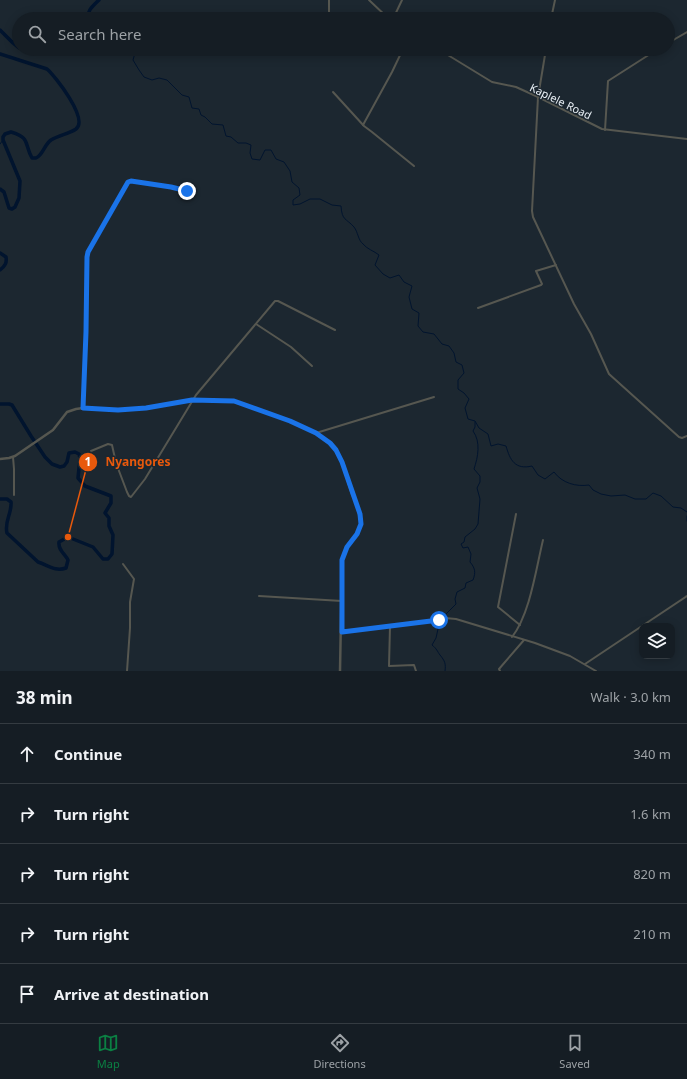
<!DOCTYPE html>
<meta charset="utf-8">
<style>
:root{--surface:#151d24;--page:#222a31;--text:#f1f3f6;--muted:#9da2a6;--line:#343b41;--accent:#0b8043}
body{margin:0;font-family:"Noto Sans",sans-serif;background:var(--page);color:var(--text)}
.controls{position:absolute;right:12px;bottom:12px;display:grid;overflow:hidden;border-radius:8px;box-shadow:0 2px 10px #0003}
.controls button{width:36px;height:36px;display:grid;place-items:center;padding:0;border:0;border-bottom:1px solid var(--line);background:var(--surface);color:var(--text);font:20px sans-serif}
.stop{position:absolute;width:12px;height:12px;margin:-9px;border:3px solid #1a73e8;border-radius:50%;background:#fff}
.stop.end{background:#1a73e8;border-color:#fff;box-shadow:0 1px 4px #0008}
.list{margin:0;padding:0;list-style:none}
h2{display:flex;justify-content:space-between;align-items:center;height:52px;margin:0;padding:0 16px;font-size:17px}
h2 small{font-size:13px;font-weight:400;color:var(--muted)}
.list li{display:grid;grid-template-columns:26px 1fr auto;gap:12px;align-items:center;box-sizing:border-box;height:60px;padding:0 16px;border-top:1px solid var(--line)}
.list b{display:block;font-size:15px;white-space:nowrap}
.list em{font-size:13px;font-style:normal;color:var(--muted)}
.icon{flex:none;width:22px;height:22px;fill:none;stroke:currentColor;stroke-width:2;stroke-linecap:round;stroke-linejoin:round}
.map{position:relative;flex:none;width:687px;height:671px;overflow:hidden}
.search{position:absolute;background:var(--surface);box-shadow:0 2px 10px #0003;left:12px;right:12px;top:12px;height:44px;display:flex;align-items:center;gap:10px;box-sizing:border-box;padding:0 14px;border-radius:22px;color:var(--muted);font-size:15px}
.sheet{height:352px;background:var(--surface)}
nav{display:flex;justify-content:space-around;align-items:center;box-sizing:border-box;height:56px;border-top:1px solid var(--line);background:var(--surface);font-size:11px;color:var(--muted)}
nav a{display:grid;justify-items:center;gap:2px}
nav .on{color:var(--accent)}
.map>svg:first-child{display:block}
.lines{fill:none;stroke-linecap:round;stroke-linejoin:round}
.stream{stroke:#01142e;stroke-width:1}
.river{stroke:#01142e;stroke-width:3.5}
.minor{stroke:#565750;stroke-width:2}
.tertiary{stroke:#565750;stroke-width:2.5}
.route{stroke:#1a73e8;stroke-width:5}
.labels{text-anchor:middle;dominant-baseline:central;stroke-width:3;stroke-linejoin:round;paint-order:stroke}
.street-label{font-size:11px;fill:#e8eff5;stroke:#1c2730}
.leader{fill:none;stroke:#e8590c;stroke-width:1.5}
.callout-dot{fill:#e8590c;stroke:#1c2730;stroke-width:1.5}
.mark-label{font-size:12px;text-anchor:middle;font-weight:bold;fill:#fff}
.callout-label{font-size:12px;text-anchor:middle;font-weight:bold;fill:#e8590c;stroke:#1c2730;stroke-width:3;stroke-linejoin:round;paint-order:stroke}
</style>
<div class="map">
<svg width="687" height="671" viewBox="0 0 687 671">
<rect width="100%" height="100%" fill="#1c2730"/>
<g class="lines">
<g class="stream">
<polyline points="115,49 117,50 123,49"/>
<path d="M138 49 135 53 133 60 139 70 144 77 152 80 159 78 167 80 182 95 189 97 192 108 199 109 201 115 205 117 212 124 223 125 226 136 231 137 238 143H246L251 145 250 153 252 159 260 160 265 150H271L276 159 284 162 290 171 292 182 299 188 300 195 293 200V205L300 204 310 199H320L332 205 341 206C342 221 346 218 354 227 358 232 358 240 363 244 367 249 374 251 379 255L375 265 383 274 390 278 399 275 404 282 412 286 409 297 412 309 419 313 418 326 423 332 434 334 442 344 449 346 454 353 456 362 462 365 464 373 458 380V389L464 393 469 399 465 408 468 419 475 421 479 428 488 434 491 446 498 444 506 446C510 460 515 470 532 466L538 475 545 479 554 472C562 483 576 487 589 485L593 490 601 494 611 496 625 495 635 499H646L653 493 661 496 673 507 681 508 687 512"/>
<polyline points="0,144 3,140"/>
<polyline points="687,516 687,521"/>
<path d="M445 671C446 664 445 661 440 655 437 651 437 649 432 645L436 638 438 629 443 622 445 615 456 604 455 599 457 592 465 588 466 583 473 580C476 572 475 568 470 562L471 554 468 547 463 548 461 544 464 542 465 537 475 529 478 524 480 499 477 488 480 482V476L474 469C478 457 481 442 473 431L475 427V422"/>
</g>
<g class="river">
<path d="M88 19C87 10 93 6 99 0"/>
<polyline points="0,30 13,43 19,48"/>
<polyline points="22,49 27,50 37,49"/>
<path d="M0 54 47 69C55 76 89 119 76 129 69 134 59 135 51 140 44 145 43 155 36 158H32C24 144 31 138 11 132L5 134 3 137V140L20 181 19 198 15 207 12 209 9 208 4 192 0 189"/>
<path d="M0 253 6 257C7 263 5 266 0 270"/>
<path d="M0 404H9L12 405 31 436 45 457 52 464 60 467 64 466 67 462 69 453 75 452 79 454 80 458 78 478 85 486 111 496V503L105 513 109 518V526L113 535 112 554 108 559H103L93 547 68 537 59 542C58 550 65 554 68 560L66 568C55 572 48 565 38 562L7 533C4 521 12 514 11 502L7 499H0"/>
</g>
<g class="minor">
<polyline points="329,0 329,19"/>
<polyline points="369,0 389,19"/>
<polyline points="393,19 402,0"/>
<polyline points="551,19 555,0"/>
<polyline points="668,43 687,32"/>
<polyline points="438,49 492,82 516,87 538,97 602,129 687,139"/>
<polyline points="546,49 538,97 532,211 533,217 574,304 591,334 609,374 679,437 682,438 687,436"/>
<polyline points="333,92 364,126 372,132 414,166"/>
<polyline points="363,125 392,72 403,49"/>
<polyline points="605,130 608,81 658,49"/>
<polyline points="478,308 541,285 542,284 536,271 556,265"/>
<polyline points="256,324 291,347 312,366"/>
<polyline points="83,408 86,332 87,257 88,252 128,182 131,181 171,187 187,191"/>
<polyline points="316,433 434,397"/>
<polyline points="91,451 108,444 112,445 116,463 127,492 129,496 131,497 145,479 196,395 275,301 278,301 335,330"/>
<polyline points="13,457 14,469 14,495"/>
<polyline points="516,514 498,607 520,625"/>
<polyline points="123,564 134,579 130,602 130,628 127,671"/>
<polyline points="259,596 342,601"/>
<polyline points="390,626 389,666 414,665 416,671"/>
<polyline points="642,626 687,596"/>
<polyline points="342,632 435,621 445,618 456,619 535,643 570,656 596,671"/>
<path d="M512 637C530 614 536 569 543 540"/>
<polyline points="585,664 642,626"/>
<polyline points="500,671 499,669 524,640"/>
</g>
<polyline class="tertiary" points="0,459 9,458 15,456 53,430 67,412 76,409 83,408 118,410 136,409 192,400 231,401 237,402 297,424 316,433 334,447 342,463 352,494 357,505 361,524 357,534 347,547 342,560 340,671"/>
</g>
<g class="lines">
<polyline class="route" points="187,191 171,187 131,181 128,182 88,252 87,257 86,332 83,408 118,410 146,408 192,400 234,401 290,421 316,433 330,443 336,450 342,462 360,514 361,524 357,534 347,547 342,560 342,632 439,620"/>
</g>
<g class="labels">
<g class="street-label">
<text transform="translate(561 101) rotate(26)">Kaplele Road</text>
</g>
</g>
<path class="leader" d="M68 537L88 462"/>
<g class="callout-dot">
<circle cx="68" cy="537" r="4"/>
<circle cx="88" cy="462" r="10"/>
</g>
<g class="mark-label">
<text x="88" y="466">1</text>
</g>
<g class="callout-label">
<text x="138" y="466">Nyangores</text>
</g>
</svg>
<div class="controls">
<button><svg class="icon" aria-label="layers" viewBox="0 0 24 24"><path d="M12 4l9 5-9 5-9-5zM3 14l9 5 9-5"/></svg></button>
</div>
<div class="stop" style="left:439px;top:620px"></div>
<div class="stop end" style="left:187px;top:191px"></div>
<div class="search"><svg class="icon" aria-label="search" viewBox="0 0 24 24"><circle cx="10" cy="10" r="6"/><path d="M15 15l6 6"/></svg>Search here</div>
</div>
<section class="sheet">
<h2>38 min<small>Walk · 3.0 km</small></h2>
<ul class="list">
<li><svg class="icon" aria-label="ahead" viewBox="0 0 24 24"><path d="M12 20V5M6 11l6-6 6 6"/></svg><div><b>Continue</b></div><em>340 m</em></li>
<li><svg class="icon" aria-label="right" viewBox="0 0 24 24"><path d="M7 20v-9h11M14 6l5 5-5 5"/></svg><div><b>Turn right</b></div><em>1.6 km</em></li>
<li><svg class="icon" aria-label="right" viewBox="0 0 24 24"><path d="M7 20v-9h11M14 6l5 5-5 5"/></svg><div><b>Turn right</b></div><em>820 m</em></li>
<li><svg class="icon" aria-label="right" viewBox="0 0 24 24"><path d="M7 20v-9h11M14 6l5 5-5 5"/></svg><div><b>Turn right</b></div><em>210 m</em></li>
<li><svg class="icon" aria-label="arrive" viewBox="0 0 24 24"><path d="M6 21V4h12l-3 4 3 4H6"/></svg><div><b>Arrive at destination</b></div></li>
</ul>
</section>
<nav>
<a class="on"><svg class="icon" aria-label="map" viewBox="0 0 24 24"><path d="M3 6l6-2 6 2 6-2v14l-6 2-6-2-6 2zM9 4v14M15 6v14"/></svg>Map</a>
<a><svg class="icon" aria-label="directions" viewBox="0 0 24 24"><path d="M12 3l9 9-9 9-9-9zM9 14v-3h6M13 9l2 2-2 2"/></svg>Directions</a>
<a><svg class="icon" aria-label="saved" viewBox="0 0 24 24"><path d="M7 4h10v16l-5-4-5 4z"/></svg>Saved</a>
</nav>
